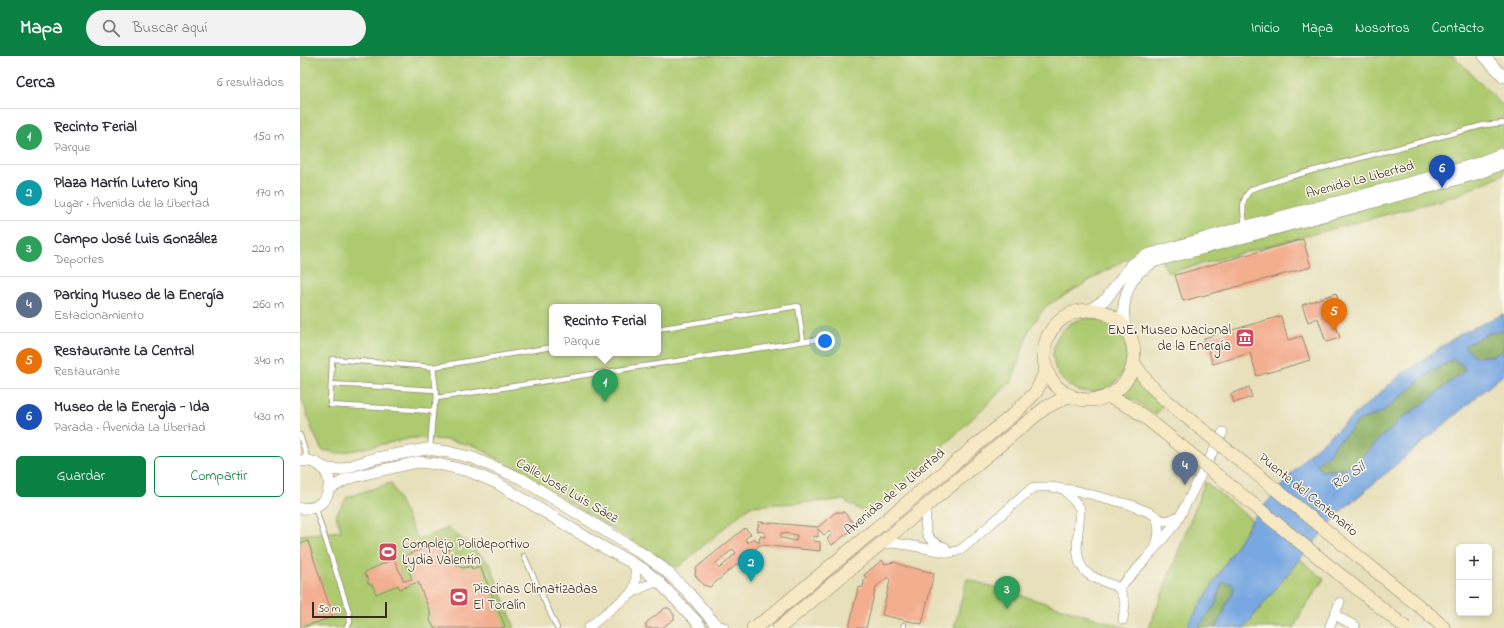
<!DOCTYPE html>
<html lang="es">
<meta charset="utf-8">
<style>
:root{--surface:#fff;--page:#f2f2f3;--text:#2b2b33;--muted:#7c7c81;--line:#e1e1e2;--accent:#0b8043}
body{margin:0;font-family:"Indie Flower",sans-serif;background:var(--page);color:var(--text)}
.controls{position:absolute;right:12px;bottom:12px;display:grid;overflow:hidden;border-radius:6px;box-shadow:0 2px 6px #0003}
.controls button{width:36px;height:36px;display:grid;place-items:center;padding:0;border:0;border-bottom:1px solid var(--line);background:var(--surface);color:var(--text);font:20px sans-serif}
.scale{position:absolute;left:12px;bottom:10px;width:75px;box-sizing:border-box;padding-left:4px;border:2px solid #3b2a1e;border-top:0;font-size:11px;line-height:14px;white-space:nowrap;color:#3b2a1e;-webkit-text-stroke:3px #fbf7ec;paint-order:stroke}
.you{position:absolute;left:525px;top:285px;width:14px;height:14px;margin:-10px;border:3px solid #fff;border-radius:50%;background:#1a73e8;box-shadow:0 0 0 6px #1a73e833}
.badge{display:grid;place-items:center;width:26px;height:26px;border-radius:50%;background:var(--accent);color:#fff;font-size:13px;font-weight:700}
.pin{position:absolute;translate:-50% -33px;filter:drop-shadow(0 1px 2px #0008)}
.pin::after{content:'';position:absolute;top:21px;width:14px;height:12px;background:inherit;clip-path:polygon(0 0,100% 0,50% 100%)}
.popup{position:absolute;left:249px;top:248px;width:112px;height:52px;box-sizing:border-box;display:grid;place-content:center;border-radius:6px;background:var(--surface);filter:drop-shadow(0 1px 3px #0005);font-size:13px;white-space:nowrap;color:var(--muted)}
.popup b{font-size:15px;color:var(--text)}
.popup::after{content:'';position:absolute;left:50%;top:100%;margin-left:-8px;border:8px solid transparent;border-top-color:var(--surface)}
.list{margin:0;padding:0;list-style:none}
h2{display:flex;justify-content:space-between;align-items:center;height:52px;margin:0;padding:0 16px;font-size:17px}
h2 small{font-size:13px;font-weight:400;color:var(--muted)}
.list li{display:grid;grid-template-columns:26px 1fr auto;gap:12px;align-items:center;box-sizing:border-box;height:56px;padding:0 16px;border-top:1px solid var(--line)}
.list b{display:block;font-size:15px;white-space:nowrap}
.list p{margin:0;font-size:13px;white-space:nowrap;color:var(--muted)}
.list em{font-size:13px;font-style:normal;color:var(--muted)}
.actions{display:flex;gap:8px;padding:12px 16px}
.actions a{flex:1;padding:9px 0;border:1px solid var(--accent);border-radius:6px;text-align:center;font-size:14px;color:var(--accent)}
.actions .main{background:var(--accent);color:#fff}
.icon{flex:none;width:22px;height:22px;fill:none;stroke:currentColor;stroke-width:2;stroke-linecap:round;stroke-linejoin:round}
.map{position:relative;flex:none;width:1204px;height:572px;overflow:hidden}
header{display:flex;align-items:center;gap:24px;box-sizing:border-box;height:56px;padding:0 20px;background:var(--accent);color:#fff}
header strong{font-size:19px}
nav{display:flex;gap:22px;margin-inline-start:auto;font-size:14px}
.search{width:280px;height:36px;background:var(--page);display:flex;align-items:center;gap:10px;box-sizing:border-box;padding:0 14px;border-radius:22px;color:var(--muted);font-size:15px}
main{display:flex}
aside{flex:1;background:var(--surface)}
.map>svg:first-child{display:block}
.green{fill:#adca70;stroke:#747a47;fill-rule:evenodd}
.forest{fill:#8aae62;stroke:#626c40}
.water{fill:#78a7e1;stroke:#5a6880;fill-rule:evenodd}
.building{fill:#f3ad8f;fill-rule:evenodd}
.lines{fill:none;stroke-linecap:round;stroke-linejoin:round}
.service-casing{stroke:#91856c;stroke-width:6}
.minor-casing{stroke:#91856c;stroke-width:10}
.tertiary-casing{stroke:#91856c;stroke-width:12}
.secondary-casing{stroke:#91856c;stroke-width:14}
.service{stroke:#fff;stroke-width:4.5}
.minor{stroke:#fff;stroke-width:9}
.tertiary{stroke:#fff;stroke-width:11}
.secondary{stroke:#f6e9c3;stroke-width:13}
.secondary-bridge-casing{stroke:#91856c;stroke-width:14;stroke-linecap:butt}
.secondary-bridge{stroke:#f6e9c3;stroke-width:13}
.labels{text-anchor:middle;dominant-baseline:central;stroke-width:3;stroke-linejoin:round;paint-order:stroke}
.street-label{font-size:14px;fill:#3b2a1e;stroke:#fbf7ec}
.poi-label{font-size:14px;fill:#3b2a1e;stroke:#fbf7ec;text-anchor:start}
.water-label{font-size:15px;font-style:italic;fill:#505662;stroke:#fbf7ec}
</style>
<header>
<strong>Mapa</strong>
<div class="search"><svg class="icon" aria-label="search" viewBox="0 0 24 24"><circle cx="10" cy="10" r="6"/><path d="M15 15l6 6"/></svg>Buscar aquí</div>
<nav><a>Inicio</a><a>Mapa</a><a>Nosotros</a><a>Contacto</a></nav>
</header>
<main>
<aside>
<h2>Cerca<small>6 resultados</small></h2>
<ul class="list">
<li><span class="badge" style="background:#2e9e5b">1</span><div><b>Recinto Ferial</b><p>Parque</p></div><em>150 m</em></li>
<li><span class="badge" style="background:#0f9aa8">2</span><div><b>Plaza Martín Lutero King</b><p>Lugar · Avenida de la Libertad</p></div><em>170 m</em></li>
<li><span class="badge" style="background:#2e9e5b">3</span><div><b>Campo José Luis González</b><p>Deportes</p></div><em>220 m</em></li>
<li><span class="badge" style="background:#5c6f8a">4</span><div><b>Parking Museo de la Energía</b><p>Estacionamiento</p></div><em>260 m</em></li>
<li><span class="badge" style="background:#e8710a">5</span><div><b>Restaurante La Central</b><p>Restaurante</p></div><em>340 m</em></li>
<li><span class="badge" style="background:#1a4fb4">6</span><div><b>Museo de la Energia - Ida</b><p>Parada · Avenida La Libertad</p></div><em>430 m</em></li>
</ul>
<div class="actions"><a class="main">Guardar</a><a>Compartir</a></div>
</aside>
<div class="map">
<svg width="1204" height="572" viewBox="0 0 1204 572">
<rect width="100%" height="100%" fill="#fbf7ec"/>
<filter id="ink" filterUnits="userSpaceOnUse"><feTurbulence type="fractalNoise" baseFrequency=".025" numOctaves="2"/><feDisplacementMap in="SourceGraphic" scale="8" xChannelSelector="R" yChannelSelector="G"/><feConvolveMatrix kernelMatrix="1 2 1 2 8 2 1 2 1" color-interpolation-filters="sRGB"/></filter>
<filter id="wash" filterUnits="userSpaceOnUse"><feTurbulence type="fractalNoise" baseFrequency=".012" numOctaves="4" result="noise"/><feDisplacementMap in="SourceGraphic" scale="16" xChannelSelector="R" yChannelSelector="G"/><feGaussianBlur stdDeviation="0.9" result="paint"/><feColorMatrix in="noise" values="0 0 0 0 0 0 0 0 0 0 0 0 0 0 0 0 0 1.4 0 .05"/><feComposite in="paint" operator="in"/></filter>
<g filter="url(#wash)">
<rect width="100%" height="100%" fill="#e7e0bb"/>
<g class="green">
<path d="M0 0H1154L1204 51V118L1155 140 868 217 854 191 833 199 746 250 729 274 712 325 568 461 563 456 543 444 450 450 377 512 176 390 148 384 112 382 36 398 33 396 22 394 13 376 0 337ZM252 251H358V297H252Z"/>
<circle cx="790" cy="299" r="37"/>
<polygon points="834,322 837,323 849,337 862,350 856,359 836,345 823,339 824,335"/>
<polygon points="905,426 952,464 886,572 849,572"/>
<polygon points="91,427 118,484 149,472 190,508 215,572 0,572 0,479 41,475 36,459 47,441"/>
<polygon points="1000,503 1024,523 1002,555 994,572 944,572"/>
<polygon points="667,523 827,572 654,572"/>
</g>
<g class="forest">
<polygon points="1204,274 1204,294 1195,299 1176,301 1164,290 1189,277"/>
<polygon points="1154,303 1163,310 1165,314 1122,349 1100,363 1091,373 1080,382 1071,392 1058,405 1045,413 1021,415 1016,408 1029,398 1034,389 1046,379 1058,365 1081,357 1128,318"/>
<polygon points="922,527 931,527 934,531 932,539 926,548 924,557 915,572 898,572 915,549"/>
</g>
<path class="water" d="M1204 258V274L1189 277 1164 290 1176 301 1195 299 1204 294V318L1041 455 1000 503 944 572H915L924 557 926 548 932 539 934 531 931 527H922L915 549 898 572H886L952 464 1007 400 1102 318 1160 278ZM1154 303 1163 310 1165 314 1122 349 1100 363 1091 373 1080 382 1071 392 1058 405 1045 413 1021 415 1017 408 1029 398 1034 389 1046 379 1058 365 1081 357 1128 318Z"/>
<g id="blocks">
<g class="building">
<polygon points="1003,183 1011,211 883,245 875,219"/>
<polygon points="1036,237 1042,254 1032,258 1040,282 1026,286 1018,262 1008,266 1002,249"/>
<polygon points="981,260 988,284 1002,280 1010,304 957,320 950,297 913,308 904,282"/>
<polygon points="949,331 952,341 934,347 931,338"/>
<path d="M536 456H544L553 467V473L532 489 527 483 532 478 530 474 524 479 518 473V481L513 480V485L520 486V495L460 489 410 531 403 529 395 519 396 512 445 472 451 478 445 483 448 487 454 482 459 487 460 480 465 481V476L457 475 459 466 518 471ZM481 477 497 479 496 485 481 482ZM433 493 436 497 419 513 415 508Z"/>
<polygon points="144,483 153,504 158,510 163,512 171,510 172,513 180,510 205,570 202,572 134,572 130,564 130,556 118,526 100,533 98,529 76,538 73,530 67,526 69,523 64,518 67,515 94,503 104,525 112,523 103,501"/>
<polygon points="8,485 33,561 0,572 0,488"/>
<polygon points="582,504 585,508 595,506 601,509 634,517 622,568 582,559 590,524 588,521 576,531 566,572 549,572 558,532 563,531 564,525 567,523 564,519"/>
<polygon points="365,552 369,552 374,559 374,563 362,572 346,572 346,567"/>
</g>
</g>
</g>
<g filter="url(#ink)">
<use href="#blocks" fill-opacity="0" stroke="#91856c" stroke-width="1"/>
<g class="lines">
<defs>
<g id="service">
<path d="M945 169C943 155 940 143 952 133L989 121 1184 69 1204 67"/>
<polyline points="358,273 498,250 503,285"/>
<polyline points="252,291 133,311 32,303 30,349 133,355 137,342 526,282"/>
<polyline points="133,311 137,342"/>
<polyline points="31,328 136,334"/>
<polyline points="0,379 8,405"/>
<polyline points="130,393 133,355"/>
<polyline points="15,451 49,556 50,566 46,572"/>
<polyline points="224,500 257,572"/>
<polyline points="603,572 604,569"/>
</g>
<g id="minor">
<path d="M764 433 780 452C780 472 770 504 788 518 797 524 809 527 819 532L825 547 823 564"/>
<path d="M627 449C624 470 622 485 645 491"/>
<path d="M856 461C860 471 860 479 856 489"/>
<polyline points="579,489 593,487 608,489 650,497 660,494 667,489 732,432 737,431 751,431 778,435 831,449 851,457 861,464 867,465 880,460"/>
<polyline points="819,532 847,502 877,466 923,376"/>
<path d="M330 539C337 528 337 520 334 509"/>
<polyline points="1035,559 1055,570 1054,572"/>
<path d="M288 572C307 557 335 529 359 526"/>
<polyline points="1029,572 1040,546"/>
</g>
<g id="tertiary">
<polyline points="1184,0 1204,21"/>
<polyline points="789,254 806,243 831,209 847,199 946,170 1138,119 1178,107 1204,97"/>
<path d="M827 276C820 257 824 233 838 217 842 213 848 210 853 206L1141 128 1180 117 1204 107"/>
<path d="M0 405C40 401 38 457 0 452"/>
<polyline points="21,410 28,413 39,414 76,402 127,393 148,396 173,402 222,423 349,502 364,513 387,535 417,570 423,572"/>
<polyline points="29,433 47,423 65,418 118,406 138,408 168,415 197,427 299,489 343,513 359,526 397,566 401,572"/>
</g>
<g id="secondary">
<circle cx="789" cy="299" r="45"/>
<polyline points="833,306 849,328 867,345"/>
<polyline points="807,340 832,352 850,365"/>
<polyline points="1130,559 1144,572"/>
<polyline points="453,572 467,563 715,357 736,336 746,314"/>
<polyline points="479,572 724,369 745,352 770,339"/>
</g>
</defs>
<use href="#service" class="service-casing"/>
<use href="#minor" class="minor-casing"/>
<use href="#tertiary" class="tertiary-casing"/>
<use href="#secondary" class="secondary-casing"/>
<use href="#service" class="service"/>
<use href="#minor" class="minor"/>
<use href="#tertiary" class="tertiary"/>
<use href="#secondary" class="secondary"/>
<defs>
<g id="secondary-bridge">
<polyline points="867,345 1130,559"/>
<polyline points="850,365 1106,572"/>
</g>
</defs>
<use href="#secondary-bridge" class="secondary-bridge-casing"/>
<use href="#secondary-bridge" class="secondary-bridge"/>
</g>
</g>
<defs>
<symbol id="museum-square" viewBox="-11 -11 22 22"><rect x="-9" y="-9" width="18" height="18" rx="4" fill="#d1495b" stroke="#fbf7ec"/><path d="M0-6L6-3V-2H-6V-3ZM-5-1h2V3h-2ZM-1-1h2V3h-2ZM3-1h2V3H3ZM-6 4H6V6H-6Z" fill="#fff"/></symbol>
<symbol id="stadium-square" viewBox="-11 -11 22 22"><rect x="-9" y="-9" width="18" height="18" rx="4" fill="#d1495b" stroke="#fbf7ec"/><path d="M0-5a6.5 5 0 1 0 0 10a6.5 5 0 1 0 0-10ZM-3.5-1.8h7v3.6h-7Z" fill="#fff"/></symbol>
</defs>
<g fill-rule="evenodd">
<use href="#museum-square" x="934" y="271" width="22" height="22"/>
<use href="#stadium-square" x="77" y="485" width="22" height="22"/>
<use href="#stadium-square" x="148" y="530" width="22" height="22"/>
</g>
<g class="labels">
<g class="street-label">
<text transform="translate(1060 124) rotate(-15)">Avenida La Libertad</text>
<text transform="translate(267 435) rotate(30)">Calle José Luis Sáez</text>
<text transform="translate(595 436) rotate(-40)">Avenida de la Libertad</text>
<text transform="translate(1008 439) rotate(39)">Puente del Centenario</text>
</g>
<g class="poi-label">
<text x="931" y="274" text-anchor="end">ENE. Museo Nacional<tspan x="931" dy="16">de la Energía</tspan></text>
<text x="102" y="488">Complejo Polideportivo<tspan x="102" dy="16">Lydia Valentín</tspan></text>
<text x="173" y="533">Piscinas Climatizadas<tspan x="173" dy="16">El Toralín</tspan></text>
</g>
<g class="water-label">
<text transform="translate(1048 420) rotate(-34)">Río Sil</text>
</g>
</g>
</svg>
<div class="controls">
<button>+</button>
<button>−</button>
</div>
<div class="scale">50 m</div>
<div class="you"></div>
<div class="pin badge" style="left:305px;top:346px;background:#2e9e5b">1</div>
<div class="popup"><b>Recinto Ferial</b>Parque</div>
<div class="pin badge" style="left:451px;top:526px;background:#0f9aa8">2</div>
<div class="pin badge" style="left:707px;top:553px;background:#2e9e5b">3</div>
<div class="pin badge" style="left:885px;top:429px;background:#5c6f8a">4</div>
<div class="pin badge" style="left:1034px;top:275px;background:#e8710a">5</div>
<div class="pin badge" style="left:1142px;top:132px;background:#1a4fb4">6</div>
</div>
</main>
